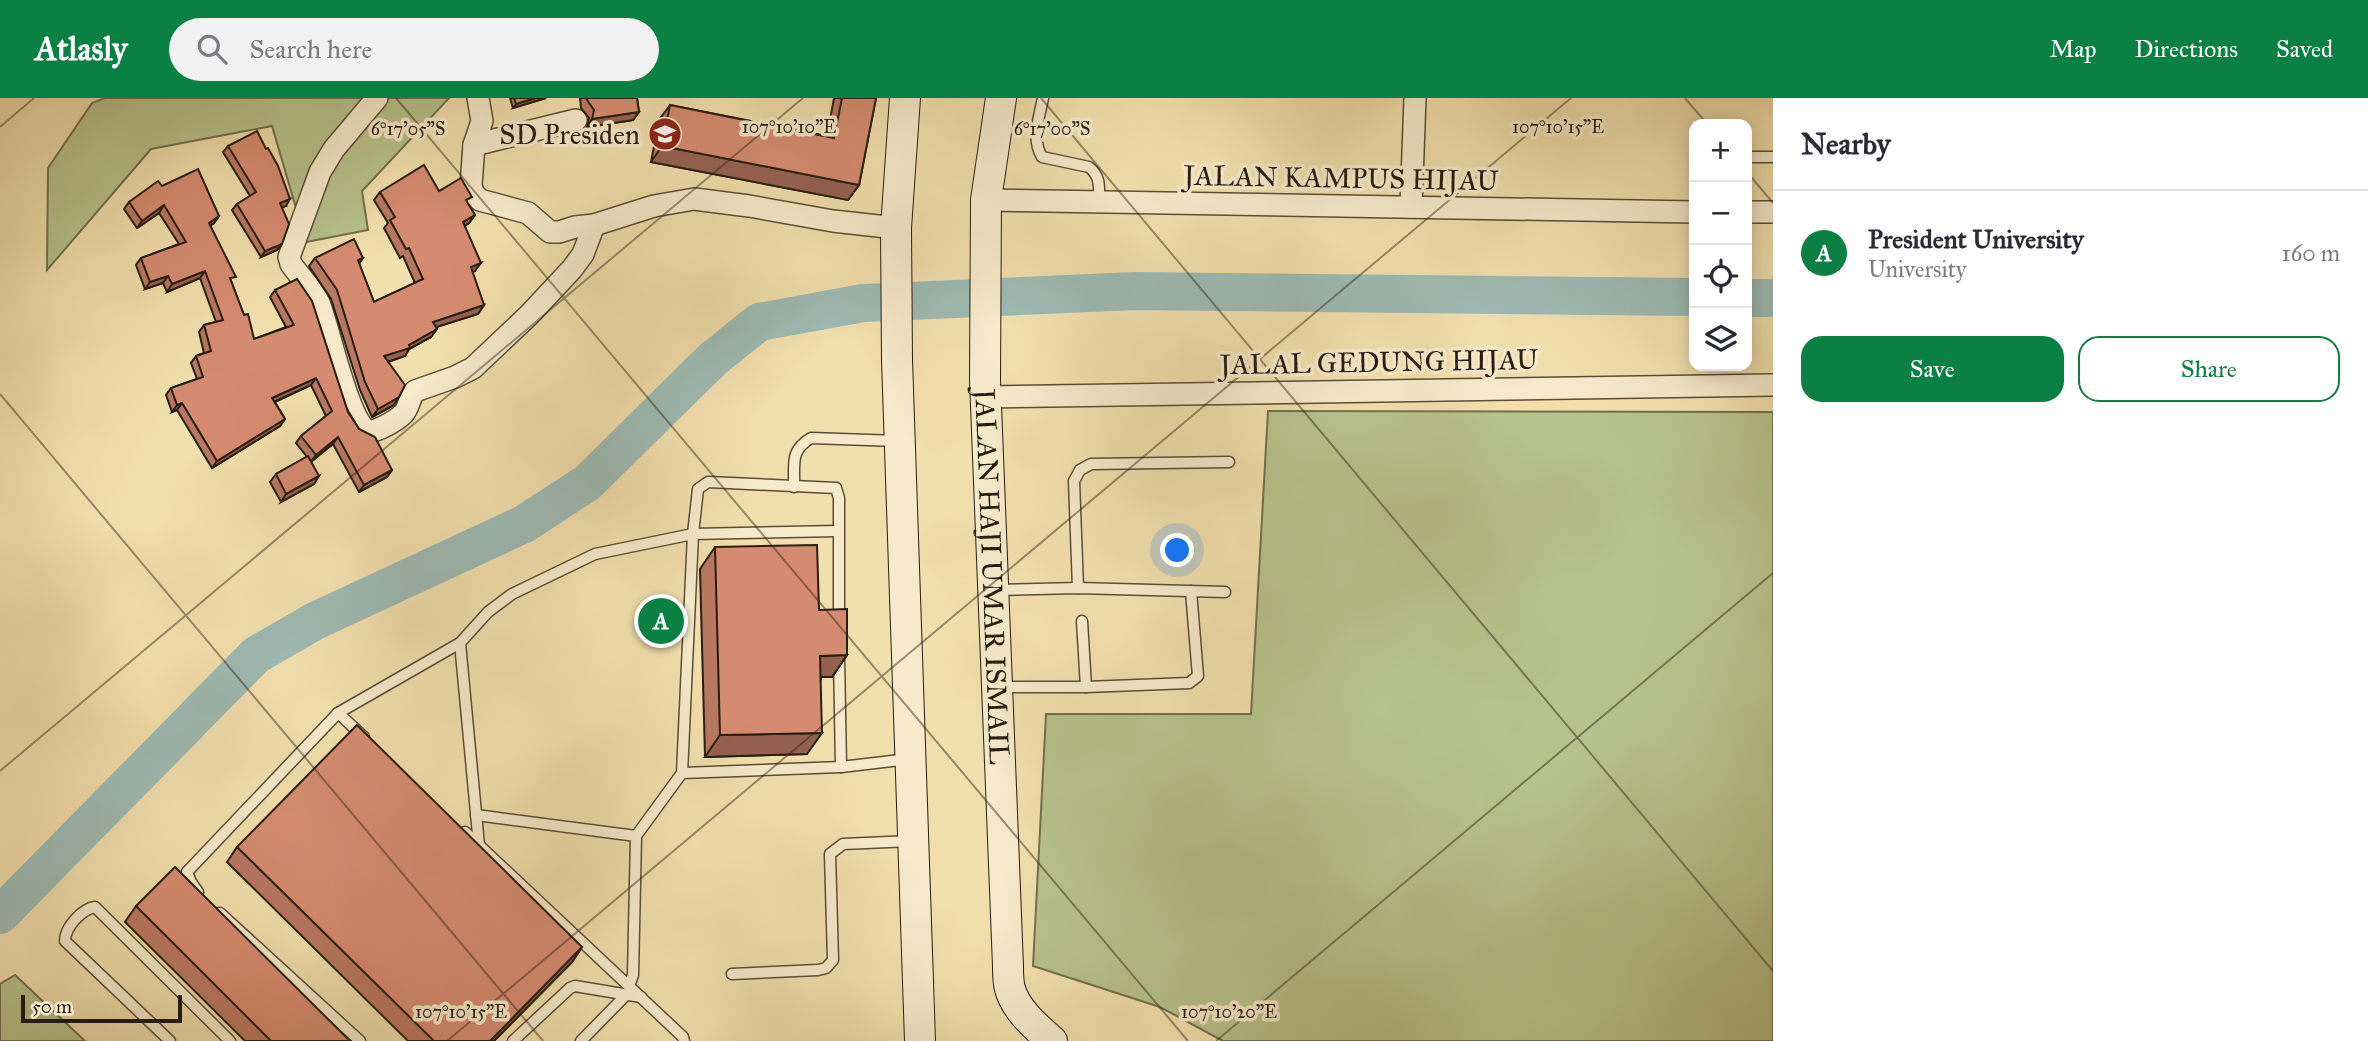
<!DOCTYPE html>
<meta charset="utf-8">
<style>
:root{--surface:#fff;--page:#f2f2f3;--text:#2b2b33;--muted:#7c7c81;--line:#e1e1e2;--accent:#0b8043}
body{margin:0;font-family:"IM FELL Great Primer",serif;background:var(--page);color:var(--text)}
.controls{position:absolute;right:21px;top:21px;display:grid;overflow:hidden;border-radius:14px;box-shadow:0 4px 18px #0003}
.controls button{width:63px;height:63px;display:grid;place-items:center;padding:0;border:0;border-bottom:2px solid var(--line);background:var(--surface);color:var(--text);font:35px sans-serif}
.scale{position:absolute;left:21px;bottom:18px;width:161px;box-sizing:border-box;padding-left:7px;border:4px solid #281d11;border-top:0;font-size:19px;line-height:24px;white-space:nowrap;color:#281d11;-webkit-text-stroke:5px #f6eaca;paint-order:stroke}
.you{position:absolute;left:1178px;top:453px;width:24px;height:24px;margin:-18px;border:5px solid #fff;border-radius:50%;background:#1a73e8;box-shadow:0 0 0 10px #1a73e833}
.badge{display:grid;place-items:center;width:46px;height:46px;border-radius:50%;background:var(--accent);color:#fff;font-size:23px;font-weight:700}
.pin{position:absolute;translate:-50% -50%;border:4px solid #fff;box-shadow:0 2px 7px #0006}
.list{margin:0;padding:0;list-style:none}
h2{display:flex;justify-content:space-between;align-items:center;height:91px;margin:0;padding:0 28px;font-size:30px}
h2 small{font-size:23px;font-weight:400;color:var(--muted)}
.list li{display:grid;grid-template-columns:46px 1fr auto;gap:21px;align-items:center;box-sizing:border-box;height:126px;padding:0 28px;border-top:2px solid var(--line)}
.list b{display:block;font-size:26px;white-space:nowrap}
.list p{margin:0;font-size:23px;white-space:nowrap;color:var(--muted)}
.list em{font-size:23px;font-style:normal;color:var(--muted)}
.actions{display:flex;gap:14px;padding:21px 28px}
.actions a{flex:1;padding:16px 0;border:2px solid var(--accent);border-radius:21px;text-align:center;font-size:24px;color:var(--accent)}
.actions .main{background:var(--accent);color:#fff}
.icon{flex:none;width:38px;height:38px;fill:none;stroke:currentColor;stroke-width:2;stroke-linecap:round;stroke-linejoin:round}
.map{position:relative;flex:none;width:1773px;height:943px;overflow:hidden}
header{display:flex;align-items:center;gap:42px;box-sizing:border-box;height:98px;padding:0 35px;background:var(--accent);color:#fff}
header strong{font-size:33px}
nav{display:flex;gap:38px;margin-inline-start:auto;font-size:24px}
.search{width:490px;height:63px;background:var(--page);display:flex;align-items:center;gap:18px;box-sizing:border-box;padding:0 24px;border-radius:38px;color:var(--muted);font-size:26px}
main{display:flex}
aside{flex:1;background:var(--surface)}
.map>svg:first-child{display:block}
.green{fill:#b7c28c;stroke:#70704e;stroke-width:2}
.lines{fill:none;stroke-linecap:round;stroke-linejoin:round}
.river{stroke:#9dbab3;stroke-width:38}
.lane-casing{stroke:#5a4e38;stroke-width:13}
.street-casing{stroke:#5a4e38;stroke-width:24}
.secondary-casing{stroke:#281d11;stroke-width:32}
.lane{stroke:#f6eaca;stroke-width:10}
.street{stroke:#f6eaca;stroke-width:21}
.secondary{stroke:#f6eaca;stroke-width:30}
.wall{fill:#b77861;stroke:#281d11;stroke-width:2}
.shaded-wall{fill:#95614f;stroke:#281d11;stroke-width:2}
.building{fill:#d58b71;stroke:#281d11;stroke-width:2}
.ticks{fill:none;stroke:#281d11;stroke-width:2;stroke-opacity:0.45}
.labels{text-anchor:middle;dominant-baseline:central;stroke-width:7;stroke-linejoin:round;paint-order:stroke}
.poi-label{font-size:28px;fill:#281d11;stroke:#f6eaca;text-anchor:end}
.street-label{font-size:28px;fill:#281d11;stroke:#f6eaca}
.ticks-label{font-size:18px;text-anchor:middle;fill:#281d11;stroke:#f6eaca;stroke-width:7;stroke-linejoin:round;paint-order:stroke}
</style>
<header>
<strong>Atlasly</strong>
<div class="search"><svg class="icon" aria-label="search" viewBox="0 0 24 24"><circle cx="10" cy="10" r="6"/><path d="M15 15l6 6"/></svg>Search here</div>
<nav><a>Map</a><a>Directions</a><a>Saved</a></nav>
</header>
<main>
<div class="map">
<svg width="1773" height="943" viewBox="0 0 1773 943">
<rect width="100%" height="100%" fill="#f1dfad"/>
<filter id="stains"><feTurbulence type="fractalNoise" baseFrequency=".00286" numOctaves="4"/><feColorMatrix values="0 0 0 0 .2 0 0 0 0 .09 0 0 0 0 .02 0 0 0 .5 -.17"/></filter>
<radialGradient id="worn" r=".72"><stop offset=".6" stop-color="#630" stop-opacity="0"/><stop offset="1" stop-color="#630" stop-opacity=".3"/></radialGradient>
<g class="green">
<polygon points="105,0 449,0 362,93 368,132 306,144 272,28 151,51 47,172 48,70 92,5"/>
<polygon points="1268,313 1773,314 1773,943 1223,943 1160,909 1033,868 1046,616 1251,616"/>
<polygon points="15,877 85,943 0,943 0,886"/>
</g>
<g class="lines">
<g class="river">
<polyline points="1747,200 1773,200"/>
<polyline points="0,817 256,557 315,523 524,426 587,385 713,261 759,224 863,205 1135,193 1694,199"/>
</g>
<defs>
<g id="lane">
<path d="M1043 0C1039 21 1031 40 1042 59L1089 69C1101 79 1099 89 1099 104"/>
<polyline points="1752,59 1773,59"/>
<path d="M794 389C795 367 789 353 811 340L897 343"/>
<polyline points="1078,490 1074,383 1080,372 1091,366 1229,364"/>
<polyline points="997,492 1078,490 1225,494"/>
<polyline points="1082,523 1086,589"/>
<polyline points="460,545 479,747"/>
<polyline points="839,557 841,669"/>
<polyline points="997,589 1086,589 1189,585 1198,578 1191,493"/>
<polyline points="338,615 364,639"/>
<polyline points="682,675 841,669 909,661"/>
<polyline points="476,717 636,738"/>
<polyline points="465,734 683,939 684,943"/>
<polyline points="198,794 191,784 187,774 338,615 460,545 488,514 512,496 595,456 693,436 838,433"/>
<polyline points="220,815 360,943"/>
<polyline points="732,876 818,872 826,870 833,862 830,756 843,746 911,743"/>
<polyline points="629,888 633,877 636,738 682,675 693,436 698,391 708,384 836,390 839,400 839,523"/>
<path d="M170 943 65 843C65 829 82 811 95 809L230 943"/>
<polyline points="513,943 570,890 575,888 641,899"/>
<polyline points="581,943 625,898"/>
</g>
<g id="street">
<path d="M377 0 334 51 320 74 289 159 291 166C300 179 313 191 319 205 328 225 350 331 369 333 377 334 397 322 403 316 409 310 409 300 415 293L455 279 473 270 529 217 572 171 583 156 594 127"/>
<polyline points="478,0 482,23 474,47 471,87 473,95 480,102 528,115 550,134 559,134 575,129 594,127 654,108 694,101 749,108 833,123 896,130"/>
<polyline points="474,47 576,22"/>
<polyline points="986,102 1694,114"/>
<polyline points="1411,109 1415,0"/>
<polyline points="1747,114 1773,114"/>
<polyline points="985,299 1773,287"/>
</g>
<g id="secondary">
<polyline points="905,0 896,130 897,262 920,943"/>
<path id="s1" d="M1001 0 986 102 985 282 1008 868C1008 875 1008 884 1010 891 1016 912 1036 929 1052 943"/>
</g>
</defs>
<use href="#lane" class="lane-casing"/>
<use href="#street" class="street-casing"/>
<use href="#secondary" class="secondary-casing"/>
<use href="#lane" class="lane"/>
<use href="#street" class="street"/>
<use href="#secondary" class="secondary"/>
</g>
<g class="wall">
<polygon points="510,0 546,0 513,10"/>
<polygon points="580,0 637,0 639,14 633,22 587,29 589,20 581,10"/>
<polygon points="834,0 876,0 859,87 848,102 651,64 659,22 670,7 827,38"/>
<polygon points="228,48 286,108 281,109 282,146 277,152 261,159 232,112 237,106 250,98 223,54"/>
<polygon points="162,88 219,118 214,125 210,128 244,217 254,241 286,229 270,199 275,192 359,331 392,372 387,379 359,394 333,346 311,363 314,386 281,404 270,384 276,376 307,359 296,345 301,338 326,318 311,287 275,304 285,321 280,328 212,370 177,312 172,314 166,297 171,290 197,281 191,265 196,258 204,255 199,234 204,227 216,224 200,180 167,194 163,185 145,191 136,167 141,160 179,146 159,115 137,130 124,111 129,104"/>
<polygon points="439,93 467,105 475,117 469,125 465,128 475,173 472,174 484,207 478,216 436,229 437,231 431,239 409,251 405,258 388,264 394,307 372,319 360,292 331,201 309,168 315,160 363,160 359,166 374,204 415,185 403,158 400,160 384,130 388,125 374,102 380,94"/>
<polygon points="715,449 819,512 847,557 832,579 821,579 807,656 705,659 700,471"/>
<polygon points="237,749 582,849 572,864 494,943 408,943 227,764"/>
<polygon points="136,808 350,943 245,943 125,824"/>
</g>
<g class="shaded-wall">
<polygon points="535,0 546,0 513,10 516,6"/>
<polygon points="639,14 633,22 587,29 592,21"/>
<polygon points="662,48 859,87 848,102 651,64"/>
<polygon points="290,101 286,108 275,112 280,105"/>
<polygon points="164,107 159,115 137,130 142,123"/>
<polygon points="475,117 469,125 457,132 463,124"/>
<polygon points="219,118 214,125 204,132 209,125"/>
<polygon points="282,146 277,152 261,159 265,153"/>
<polygon points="481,165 475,173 465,177 471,169"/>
<polygon points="205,173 200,180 167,194 172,186"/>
<polygon points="168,178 163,185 145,191 150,184"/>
<polygon points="484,207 478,216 427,232 433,224"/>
<polygon points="437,231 431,239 409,251 405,258 378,267 384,258 409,247"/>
<polygon points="316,280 311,287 267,307 272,300"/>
<polygon points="399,299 394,307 372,319 378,311"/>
<polygon points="182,305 177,312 172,314 177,307"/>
<polygon points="285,321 280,328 212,370 217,363"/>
<polygon points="338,339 333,346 311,364 316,357"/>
<polygon points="392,372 387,379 359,394 364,387"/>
<polygon points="319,378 314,386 281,404 286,396"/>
<polygon points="847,557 832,579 805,579 820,558"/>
<polygon points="822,635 807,656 705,659 720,637"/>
<polygon points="582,849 572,864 494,943 490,943"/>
</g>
<g class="building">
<polygon points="514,0 535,0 516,6"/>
<polygon points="587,0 637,0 639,14 592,21 594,12 587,2"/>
<polygon points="842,0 876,0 859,87 662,48 670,7 834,40"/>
<polygon points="257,33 266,51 268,50 278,68 290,101 280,105 289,126 282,146 265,153 237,106 256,94 228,48"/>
<polygon points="424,67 439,93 461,80 472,99 466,102 475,117 463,124 481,165 471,169 484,207 433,224 437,231 409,247 410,250 384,258 405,287 399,299 378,311 365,284 337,192 315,160 354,141 363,160 358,162 374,204 423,181 409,150 406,151 390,122 395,119 380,94"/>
<polygon points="198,71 219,118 209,125 236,179 230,180 244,217 248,216 254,241 294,227 275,192 297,181 312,203 348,314 359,331 375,339 392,372 364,387 338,339 316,357 301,338 332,313 316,280 272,300 285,321 217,363 182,305 177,307 171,290 203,279 196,258 211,253 204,227 223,222 205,173 172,186 168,178 150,184 141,160 186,144 164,107 142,123 129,104 158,83 162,88"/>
<polygon points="308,358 319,378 286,396 276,376"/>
<polygon points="817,447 819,512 847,511 847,557 820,558 822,635 720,637 715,449"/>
<polygon points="357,627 582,849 490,943 434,943 237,749"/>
<polygon points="175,769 350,943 271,943 136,808"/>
</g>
<path class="ticks" d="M396 0 1188 943M1041 0 1773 873M1685 0 1707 26M0 29 34 0M1747 74 1773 105M0 296 543 943M0 673 803 0M447 943 1571 0M1216 943 1773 475"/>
<defs>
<symbol id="school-disc" viewBox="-11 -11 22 22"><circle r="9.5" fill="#8f2418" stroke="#f6eaca"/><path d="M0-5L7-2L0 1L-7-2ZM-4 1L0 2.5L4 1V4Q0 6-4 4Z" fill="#fff"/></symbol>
</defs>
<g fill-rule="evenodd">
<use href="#school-disc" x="646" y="17" width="38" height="38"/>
</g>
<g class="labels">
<g class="poi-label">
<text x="640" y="36">SD Presiden</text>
</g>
<g class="street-label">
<text transform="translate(1341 80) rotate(1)">JALAN KAMPUS HIJAU</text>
<text transform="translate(1379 264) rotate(-1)">JALAL GEDUNG HIJAU</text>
<text stroke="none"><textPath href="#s1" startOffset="480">JALAN HAJI UMAR ISMAIL</textPath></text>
</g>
</g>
<g class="ticks-label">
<text x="789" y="35">107°10'10"E</text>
<text x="1558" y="35">107°10'15"E</text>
<text x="408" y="37">6°17'05"S</text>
<text x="1052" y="37">6°17'00"S</text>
<text x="461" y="920">107°10'15"E</text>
<text x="1229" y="920">107°10'20"E</text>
</g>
<rect width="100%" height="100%" filter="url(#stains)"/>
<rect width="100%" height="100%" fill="url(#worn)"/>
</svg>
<div class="controls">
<button>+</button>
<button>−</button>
<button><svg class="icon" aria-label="locate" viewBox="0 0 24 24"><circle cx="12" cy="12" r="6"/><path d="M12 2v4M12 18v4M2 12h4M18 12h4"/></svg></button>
<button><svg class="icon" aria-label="layers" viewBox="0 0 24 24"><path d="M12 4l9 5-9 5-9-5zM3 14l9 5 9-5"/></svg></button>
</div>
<div class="scale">50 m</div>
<div class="you"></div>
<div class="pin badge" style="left:661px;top:523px">A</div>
</div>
<aside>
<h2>Nearby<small></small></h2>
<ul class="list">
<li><span class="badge">A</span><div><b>President University</b><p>University</p></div><em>160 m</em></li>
</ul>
<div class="actions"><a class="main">Save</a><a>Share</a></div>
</aside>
</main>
